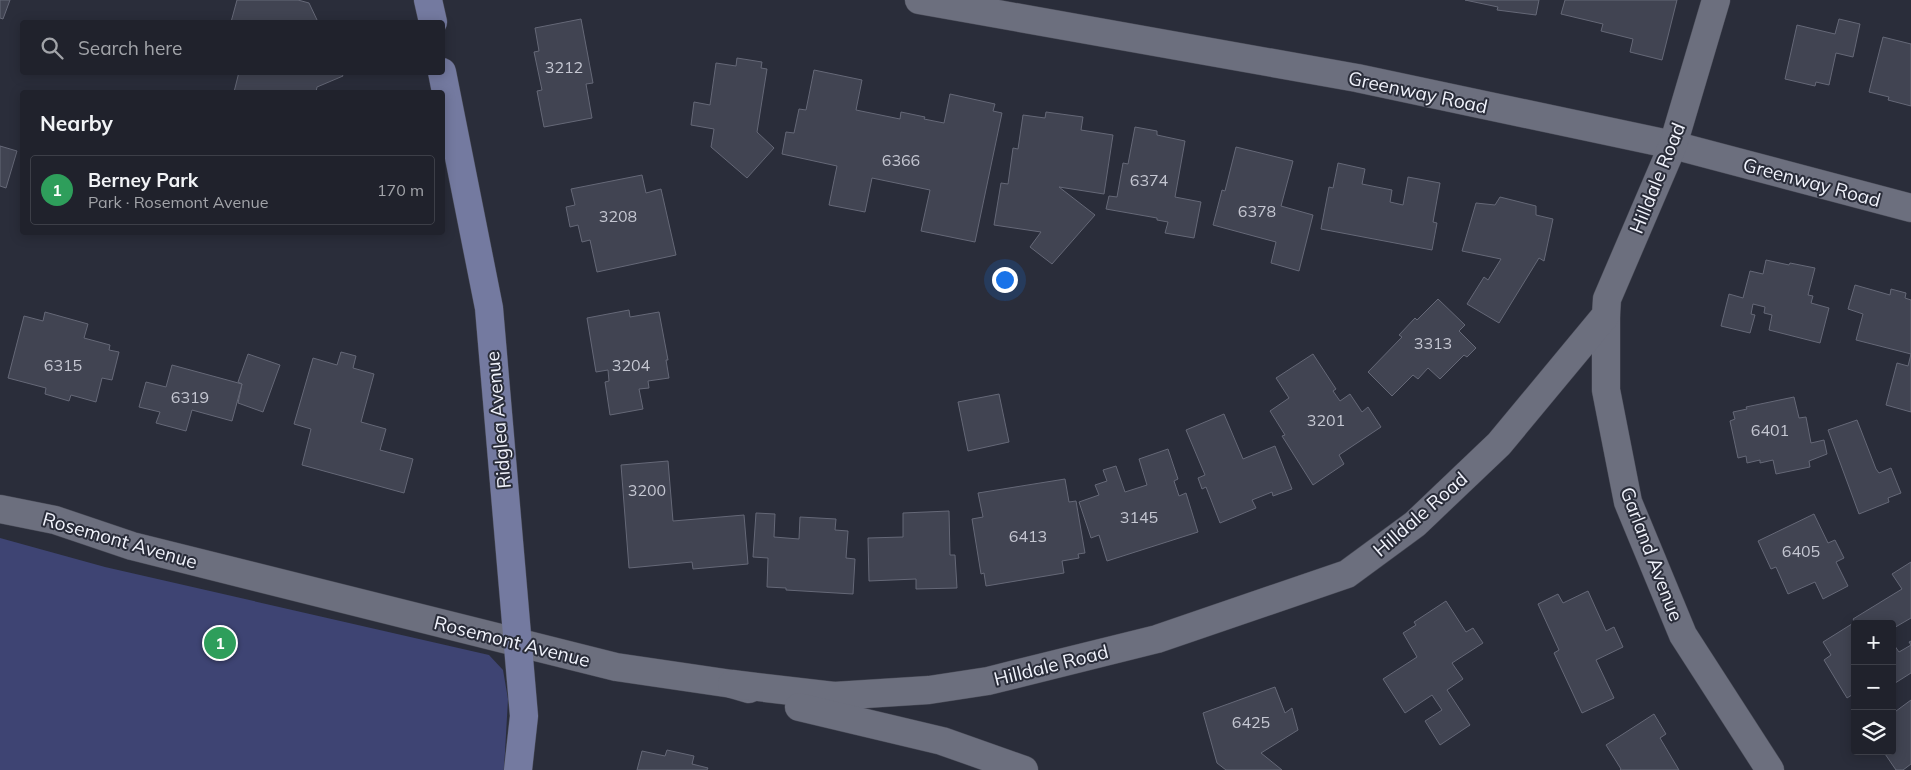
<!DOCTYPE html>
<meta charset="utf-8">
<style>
:root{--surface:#20222c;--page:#2d2f38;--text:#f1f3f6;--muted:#a2a4a9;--line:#3d3f48;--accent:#db2777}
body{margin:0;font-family:Mulish,sans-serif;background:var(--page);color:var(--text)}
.controls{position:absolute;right:15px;bottom:15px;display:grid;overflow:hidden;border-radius:5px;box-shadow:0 2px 12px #0003}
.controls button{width:45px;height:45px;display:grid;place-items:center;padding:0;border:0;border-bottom:1px solid var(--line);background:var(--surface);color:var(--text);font:25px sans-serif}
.you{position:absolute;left:1004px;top:279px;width:18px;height:18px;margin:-12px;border:4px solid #fff;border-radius:50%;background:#1a73e8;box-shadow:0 0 0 8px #1a73e833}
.badge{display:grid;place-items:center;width:32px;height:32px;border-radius:50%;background:var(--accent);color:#fff;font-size:16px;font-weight:700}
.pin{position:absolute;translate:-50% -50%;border:2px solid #fff;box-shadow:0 1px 5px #0006}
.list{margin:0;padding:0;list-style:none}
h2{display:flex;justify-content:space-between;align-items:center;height:65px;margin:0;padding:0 20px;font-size:21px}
h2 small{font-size:16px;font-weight:400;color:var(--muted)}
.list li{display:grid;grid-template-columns:32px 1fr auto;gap:15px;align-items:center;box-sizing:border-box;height:70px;margin:0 10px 10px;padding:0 10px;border:1px solid var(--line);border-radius:5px}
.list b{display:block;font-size:19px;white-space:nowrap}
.list p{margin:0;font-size:16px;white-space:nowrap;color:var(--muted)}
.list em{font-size:16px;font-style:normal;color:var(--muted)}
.icon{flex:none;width:28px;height:28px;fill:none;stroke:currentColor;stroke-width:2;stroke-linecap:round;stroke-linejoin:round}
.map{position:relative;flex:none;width:1911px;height:770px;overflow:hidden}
.search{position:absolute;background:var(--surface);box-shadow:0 2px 12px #0003;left:20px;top:20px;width:425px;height:55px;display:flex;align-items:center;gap:12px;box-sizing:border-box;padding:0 18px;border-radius:5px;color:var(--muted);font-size:19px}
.panel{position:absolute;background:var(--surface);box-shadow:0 2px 12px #0003;left:20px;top:90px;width:425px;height:145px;border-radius:5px}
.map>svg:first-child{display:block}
.green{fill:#3e4473}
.building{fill:#414452;stroke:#656877}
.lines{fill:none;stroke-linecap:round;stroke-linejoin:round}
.street-casing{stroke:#484a56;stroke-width:29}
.secondary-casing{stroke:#484a56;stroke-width:29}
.street{stroke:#6c6f7e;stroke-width:28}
.secondary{stroke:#747aa0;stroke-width:28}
.labels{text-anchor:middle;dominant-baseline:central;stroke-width:4;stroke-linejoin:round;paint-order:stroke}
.number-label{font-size:16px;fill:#c5c7d2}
.street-label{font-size:19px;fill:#f1f3fc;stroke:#2a2d3a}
</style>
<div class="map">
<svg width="1911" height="770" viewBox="0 0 1911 770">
<rect width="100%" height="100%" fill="#2a2d3a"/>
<polygon class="green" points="0,538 105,567 489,655 503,670 508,699 504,770 0,770"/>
<g class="building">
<polygon points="0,0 10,0 3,19 0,18"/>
<polygon points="237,0 298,0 309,3 318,22 231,22"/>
<polygon points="1465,0 1539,0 1536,15 1497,10 1498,7"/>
<polygon points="1565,0 1677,0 1662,60 1630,52 1633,39 1601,31 1603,24 1561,14"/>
<polygon points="581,19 593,83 586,84 592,118 544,127 537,91 542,90 534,52 539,51 535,28"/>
<polygon points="1839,19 1860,24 1853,57 1836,53 1829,85 1816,82 1815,86 1785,79 1797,25 1835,34"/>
<polygon points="1883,37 1911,44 1911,106 1888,100 1889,97 1869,92"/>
<polygon points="737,58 762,62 761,68 767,69 757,132 774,148 747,178 711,147 714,129 691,125 694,102 710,105 716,63 736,66"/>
<polygon points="814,70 862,80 856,110 900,119 901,112 925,117 924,119 944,123 950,94 995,104 993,111 1002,113 975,242 921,231 930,190 872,178 865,212 829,205 837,166 782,154 786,132 794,133 799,109 806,110"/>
<polygon points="239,72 341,72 343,76 317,87 316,92 234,92"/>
<polygon points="1046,112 1083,117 1081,130 1113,135 1104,194 1059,187 1095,215 1052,264 1030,247 1041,232 994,225 1001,183 1008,184 1013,148 1018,149 1023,115 1045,118"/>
<polygon points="1135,127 1157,131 1157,135 1185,141 1175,197 1201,202 1194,238 1165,233 1168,222 1157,220 1157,218 1106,209 1109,196 1117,197 1123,163 1128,164"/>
<polygon points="0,146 17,151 6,188 0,186"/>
<polygon points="1236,147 1293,161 1281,206 1313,215 1299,271 1271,263 1276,242 1213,225 1222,190 1225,191"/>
<polygon points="1338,163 1365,169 1362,184 1392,190 1390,202 1403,205 1408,177 1440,183 1433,222 1437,223 1432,250 1321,229 1329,187 1333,188"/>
<polygon points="642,175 646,193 661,189 676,255 597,272 590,240 582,242 578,225 570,227 566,207 575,205 571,189"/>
<polygon points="1500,197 1536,206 1536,215 1553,219 1544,261 1539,258 1499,323 1467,304 1484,277 1488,280 1501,259 1462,251 1476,203 1495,205"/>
<polygon points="1766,260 1789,265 1790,263 1815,268 1808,295 1813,296 1811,303 1829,308 1820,343 1769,330 1772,315 1764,313 1765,307 1753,304 1751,314 1755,315 1750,333 1721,326 1729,294 1743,298 1750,271 1763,274"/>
<polygon points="1855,285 1890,295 1891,289 1906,293 1905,298 1911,300 1911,412 1886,405 1897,363 1908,366 1911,354 1856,340 1863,314 1848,309"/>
<polygon points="1438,299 1465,325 1459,331 1476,348 1467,357 1464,355 1440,379 1428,368 1418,379 1413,375 1392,396 1368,372 1402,337 1399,335 1415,318 1417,320"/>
<polygon points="629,310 630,317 659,312 668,360 666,360 669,378 648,381 649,388 639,389 643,409 610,415 605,382 609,381 608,370 596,372 587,318"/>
<polygon points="45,312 88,324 84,338 110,345 109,350 119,352 112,380 102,378 96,402 71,395 69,401 45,394 46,388 8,378 24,316 43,321"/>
<polygon points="341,352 356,356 353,368 374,374 361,422 386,429 380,450 413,459 404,493 302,465 311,429 294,424 313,358 337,365"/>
<polygon points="248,354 280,365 263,412 238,403 242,384 238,382"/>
<polygon points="1313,354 1336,389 1333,391 1340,401 1350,394 1362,412 1368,407 1381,427 1339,455 1344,464 1313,485 1282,436 1285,435 1270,411 1289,398 1276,378"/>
<polygon points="172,365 242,384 232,421 192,410 186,431 156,423 160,412 139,407 146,382 166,387"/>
<polygon points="999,394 1009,442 968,451 958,402"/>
<polygon points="1794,397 1799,418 1806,417 1811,443 1824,440 1827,454 1809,461 1810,467 1776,474 1773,460 1760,463 1760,460 1747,463 1746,456 1738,458 1730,421 1735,419 1733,412 1747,409 1746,407"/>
<polygon points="1224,414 1243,459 1275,446 1292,489 1273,496 1272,492 1252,500 1256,508 1220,523 1206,487 1202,489 1198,478 1205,475 1186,430"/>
<polygon points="1857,420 1876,469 1879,473 1891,468 1901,493 1888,498 1889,502 1859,514 1828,430"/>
<polygon points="1168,449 1178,479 1174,481 1179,496 1186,493 1198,532 1107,561 1099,535 1091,538 1079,502 1099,495 1095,485 1107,481 1103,470 1116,466 1125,492 1147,485 1139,459"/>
<polygon points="668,461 673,521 744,515 748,564 693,569 692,562 629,568 621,465"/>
<polygon points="1065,479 1069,502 1076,501 1085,553 1078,554 1079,558 1062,561 1064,573 986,586 984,573 981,574 972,519 983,517 978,493"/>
<polygon points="949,511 950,555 955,555 957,588 916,589 916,579 869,581 868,538 903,537 903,513"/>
<polygon points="756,513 775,514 774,537 799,539 800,517 836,519 835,530 848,531 846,558 855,559 853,594 786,590 786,588 767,587 768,558 753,557"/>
<polygon points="1814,514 1828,543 1835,540 1844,558 1836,562 1848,586 1823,599 1815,582 1788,594 1776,567 1771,569 1758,541"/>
<polygon points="1911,562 1911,618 1892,629 1892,624 1855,624 1855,693 1847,698 1824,660 1831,655 1823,642 1855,622 1853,619 1902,589 1892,574"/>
<polygon points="1588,591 1606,631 1614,627 1623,647 1596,660 1614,698 1582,713 1554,653 1559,650 1538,604 1558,594 1563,603"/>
<polygon points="1446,601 1466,632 1473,628 1483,643 1452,663 1463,679 1447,690 1470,725 1440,745 1425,721 1442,710 1432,695 1405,713 1383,679 1417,657 1403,633 1416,625 1414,622"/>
<polygon points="1911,641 1911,673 1892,685 1892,642 1899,652 1911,645 1909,642"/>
<polygon points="1275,687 1285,713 1292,708 1298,730 1261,753 1282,770 1226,770 1217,763 1203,713"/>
<polygon points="1911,700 1911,764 1903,770 1896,770 1883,751 1892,751 1892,719 1894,718 1892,714"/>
<polygon points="1654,714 1666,734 1660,738 1679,770 1620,770 1621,769 1606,745"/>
<polygon points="667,750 694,756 692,764 708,768 707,770 637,770 642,751 665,756"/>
</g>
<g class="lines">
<defs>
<g id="street">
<polyline points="919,0 1357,78 1673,145 1911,208"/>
<polyline points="1606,315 1606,390 1628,502 1683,635 1770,770"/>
<polyline points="0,509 55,520 132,546 616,667 732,684 749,689"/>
<polyline points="732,684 834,696 929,690 988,681 1157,639 1347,574 1415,524 1499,444 1606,315 1607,299 1673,145 1716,0"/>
<polyline points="799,707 942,741 1024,770"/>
</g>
<g id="secondary">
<polyline points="428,0 433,22"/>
<polyline points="442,72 489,308 524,716 518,770"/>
</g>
</defs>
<use href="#street" class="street-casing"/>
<use href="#secondary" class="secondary-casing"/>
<use href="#street" class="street"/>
<use href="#secondary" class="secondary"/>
</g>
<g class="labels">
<g class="number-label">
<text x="564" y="67">3212</text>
<text x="901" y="160">6366</text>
<text x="1149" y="180">6374</text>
<text x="1257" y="211">6378</text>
<text x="618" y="216">3208</text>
<text x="1433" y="343">3313</text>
<text x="63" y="365">6315</text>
<text x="631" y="365">3204</text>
<text x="190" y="397">6319</text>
<text x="1326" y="420">3201</text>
<text x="1770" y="430">6401</text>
<text x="647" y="490">3200</text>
<text x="1139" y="517">3145</text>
<text x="1028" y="536">6413</text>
<text x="1801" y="551">6405</text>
<text x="1251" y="722">6425</text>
</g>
<g class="street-label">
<text transform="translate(1418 92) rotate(12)">Greenway Road</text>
<text transform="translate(1657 178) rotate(-68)">Hilldale Road</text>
<text transform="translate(1812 182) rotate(15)">Greenway Road</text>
<text transform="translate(498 420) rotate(-95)">Ridglea Avenue</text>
<text transform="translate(1420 514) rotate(-41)">Hilldale Road</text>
<text transform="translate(120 540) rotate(16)">Rosemont Avenue</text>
<text transform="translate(1652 554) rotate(69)">Garland Avenue</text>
<text transform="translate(512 641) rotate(14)">Rosemont Avenue</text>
<text transform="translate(1051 665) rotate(-14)">Hilldale Road</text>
</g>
</g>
</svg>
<div class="controls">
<button>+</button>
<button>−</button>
<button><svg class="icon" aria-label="layers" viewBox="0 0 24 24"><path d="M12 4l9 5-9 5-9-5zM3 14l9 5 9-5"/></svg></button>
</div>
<div class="you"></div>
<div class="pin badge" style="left:220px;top:643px;background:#2e9e5b">1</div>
<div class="search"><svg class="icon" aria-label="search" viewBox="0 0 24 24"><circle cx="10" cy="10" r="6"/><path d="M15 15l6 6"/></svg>Search here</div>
<section class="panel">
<h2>Nearby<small></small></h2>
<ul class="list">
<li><span class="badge" style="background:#2e9e5b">1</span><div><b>Berney Park</b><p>Park · Rosemont Avenue</p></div><em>170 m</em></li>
</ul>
</section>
</div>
